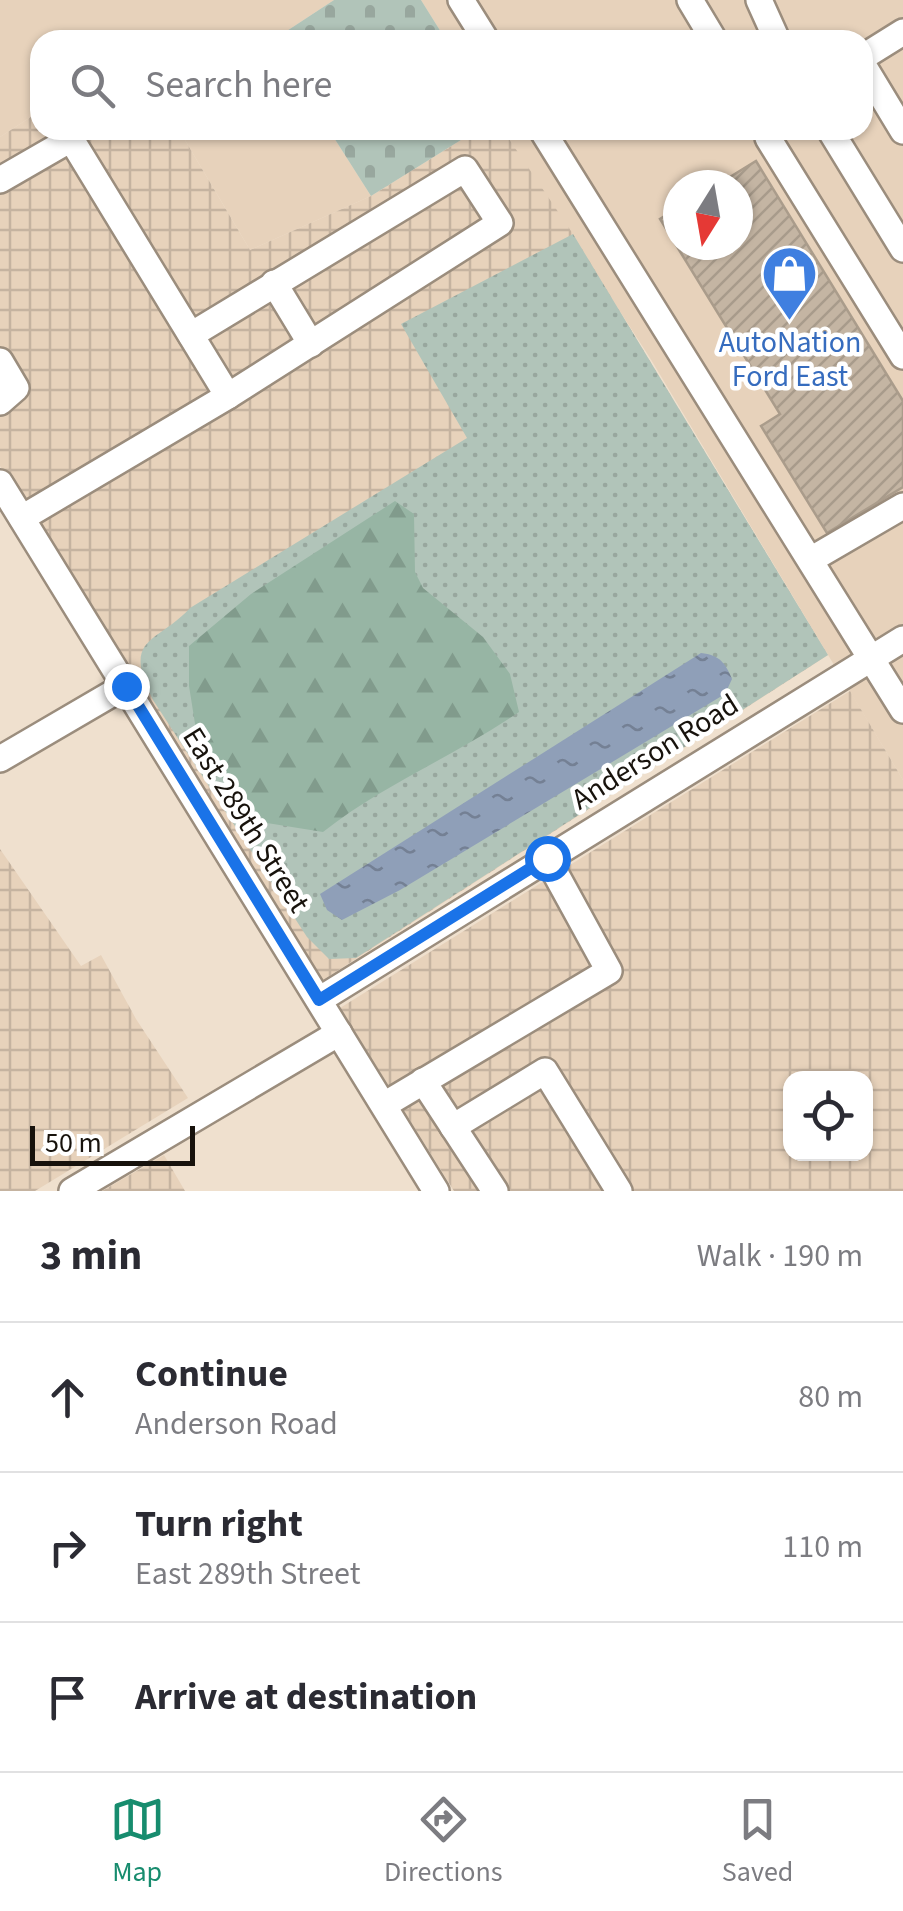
<!DOCTYPE html>
<meta charset="utf-8">
<style>
:root{--surface:#fff;--page:#f7f7f7;--text:#2b2b33;--muted:#7c7c81;--line:#e1e1e2;--accent:#178c6e}
body{margin:0;font-family:"Source Sans 3",sans-serif;background:var(--page);color:var(--text)}
.controls{position:absolute;right:30px;bottom:30px;display:grid;overflow:hidden;border-radius:20px;box-shadow:0 2px 8px #0004}
.controls button{width:90px;height:90px;display:grid;place-items:center;padding:0;border:0;border-bottom:2px solid var(--line);background:var(--surface);color:var(--text);font:50px sans-serif}
.compass{position:absolute;left:663px;top:170px;width:90px;height:90px;border-radius:50%;background:var(--surface);box-shadow:0 2px 8px #0004;rotate:191deg}
.scale{position:absolute;left:30px;bottom:25px;width:165px;box-sizing:border-box;padding-left:10px;border:5px solid #17120c;border-top:0;font-size:28px;line-height:35px;white-space:nowrap;color:#17120c;-webkit-text-stroke:8px #fff;paint-order:stroke}
.stop{position:absolute;width:30px;height:30px;margin:-22px;border:8px solid #1a73e8;border-radius:50%;background:#fff}
.stop.end{background:#1a73e8;border-color:#fff;box-shadow:0 2px 10px #0008}
.list{margin:0;padding:0;list-style:none}
h2{display:flex;justify-content:space-between;align-items:center;height:130px;margin:0;padding:0 40px;font-size:42px}
h2 small{font-size:32px;font-weight:400;color:var(--muted)}
.list li{display:grid;grid-template-columns:65px 1fr auto;gap:30px;align-items:center;box-sizing:border-box;height:150px;padding:0 40px;border-top:2px solid var(--line)}
.list b{display:block;font-size:38px;white-space:nowrap}
.list p{margin:0;font-size:32px;white-space:nowrap;color:var(--muted)}
.list em{font-size:32px;font-style:normal;color:var(--muted)}
.icon{flex:none;width:55px;height:55px;fill:none;stroke:currentColor;stroke-width:2;stroke-linecap:round;stroke-linejoin:round}
.map{position:relative;flex:none;width:903px;height:1191px;overflow:hidden}
.search{position:absolute;background:var(--surface);box-shadow:0 2px 8px #0004;left:30px;right:30px;top:30px;height:110px;display:flex;align-items:center;gap:25px;box-sizing:border-box;padding:0 35px;border-radius:30px;color:var(--muted);font-size:38px}
.sheet{height:580px;background:var(--surface)}
nav{display:flex;justify-content:space-around;align-items:center;box-sizing:border-box;height:140px;border-top:2px solid var(--line);background:var(--surface);font-size:28px;color:var(--muted)}
nav a{display:grid;justify-items:center;gap:5px}
nav .on{color:var(--accent)}
.map>svg:first-child{display:block}
.built{fill:#e7d2bb;fill-rule:evenodd}
.industrial{fill:url(#industrial-grid);fill-rule:evenodd}
.grass{fill:url(#grass-dots)}
.forest{fill:url(#forest-firs)}
.cemetery{fill:url(#cemetery-stones)}
.water{fill:url(#water-ripples)}
.building{fill:url(#building-hatch);stroke:#aa9c8b;stroke-width:2.5}
.lines{fill:none;stroke-linecap:round;stroke-linejoin:round}
.minor-casing{stroke:#9b8d7d;stroke-width:30}
.minor{stroke:#fff;stroke-width:25}
.route{stroke:#1a73e8;stroke-width:12}
.labels{text-anchor:middle;dominant-baseline:central;stroke-width:9;stroke-linejoin:round;paint-order:stroke}
.shop-label{font-size:30px;fill:#366cbe;stroke:#fff}
.street-label{font-size:30px;fill:#17120c;stroke:#fff}
</style>
<div class="map">
<svg width="903" height="1191" viewBox="0 0 903 1191">
<defs>
<pattern id="industrial-grid" width="8" height="8" patternUnits="userSpaceOnUse" patternTransform="scale(2.5)"><rect width="8" height="8" fill="#e7d2bb"/><path d="M0 4h8M4 0v8" fill="none" stroke="#c5b3a0"/></pattern>
<pattern id="grass-dots" width="8" height="8" patternUnits="userSpaceOnUse" patternTransform="scale(2.5)"><rect width="8" height="8" fill="#b1c4b9"/><path d="M2 2h.1M6 6h.1" fill="none" stroke="#98a79e" stroke-width="1.8" stroke-linecap="round"/></pattern>
<pattern id="forest-firs" width="22" height="20" patternUnits="userSpaceOnUse" patternTransform="scale(2.5)"><rect width="22" height="20" fill="#97b5a4"/><path d="M5 1l3.5 6h-7zM16 11l3.5 6h-7z" fill="#819b8c"/></pattern>
<pattern id="cemetery-stones" width="16" height="16" patternUnits="userSpaceOnUse" patternTransform="scale(2.5)"><rect width="16" height="16" fill="#b1c4b9"/><path d="M2 7V4a2 2 0 0 1 4 0v3zM10 15v-3a2 2 0 0 1 4 0v3z" fill="#98a79e"/></pattern>
<pattern id="water-ripples" width="26" height="14" patternUnits="userSpaceOnUse" patternTransform="scale(2.5)"><rect width="26" height="14" fill="#8f9fb8"/><path d="M2 4q2-2 4 0t4 0M15 11q2-2 4 0t4 0" fill="none" stroke="#748094"/></pattern>
<pattern id="building-hatch" width="6" height="6" patternUnits="userSpaceOnUse" patternTransform="scale(2.5)"><rect width="6" height="6" fill="#c4b5a3"/><path d="M-1 1l2-2M0 6l6-6M5 7l2-2" fill="none" stroke="#a89b8b"/></pattern>
</defs>
<rect width="100%" height="100%" fill="#efe0ce"/>
<g class="built">
<polygon points="0,0 334,0 273,40 40,40 40,111 0,137"/>
<path d="M421 0H903V780L650 358 503 130H863V40H446ZM678 185H738V245H678Z"/>
<polygon points="179,130 329,130 371,196 250,250"/>
</g>
<g class="industrial">
<polygon points="40,111 40,130 179,130 250,250 371,196 477,130 503,130 573,234 828,655 320,982 0,466 0,137"/>
<path d="M850 691 903 780V1191H454L340 1008ZM790 1078H866V1154H790Z"/>
<polygon points="0,849 81,966 101,955 136,1019 188,1098 35,1191 0,1191"/>
<polygon points="164,1155 185,1191 102,1191"/>
</g>
<path class="grass" d="M573 234 828 655 356 958 329 959 307 937 153 700C121 636 157 644 190 608L467 438 401 324Z"/>
<path class="forest" d="M395 501 414 514 415 572 423 588 483 637 510 674 519 712C455 756 384 784 323 832L267 823 200 755 189 686V646L251 594Z"/>
<g class="cemetery">
<polygon points="334,0 421,0 446,40 273,40"/>
<polygon points="329,130 477,130 371,196"/>
</g>
<path class="water" d="M701 653C720 655 725 663 732 679L725 694 400 890 342 920 327 910 320 894Z"/>
<polygon class="building" points="756,161 903,401 903,487 827,533 761,426 780,414 660,219 678,208 678,245 738,245 738,185 717,185"/>
<g class="lines">
<defs>
<g id="minor">
<polyline points="461,0 486,40"/>
<polyline points="690,0 714,40"/>
<polyline points="759,0 777,40"/>
<polyline points="863,57 903,32"/>
<polyline points="863,65 903,131"/>
<polyline points="542,130 903,710"/>
<polyline points="769,130 768,138 903,356"/>
<polyline points="830,130 903,249"/>
<polyline points="0,180 71,139 228,396 22,518"/>
<polyline points="274,283 311,344"/>
<polyline points="191,335 465,169 500,223 228,396"/>
<polyline points="0,361 16,388 0,402"/>
<polyline points="0,483 436,1191"/>
<polyline points="812,559 903,506"/>
<polyline points="0,759 125,686"/>
<polyline points="319,1000 903,639"/>
<polyline points="423,1081 495,1191"/>
<polyline points="384,1105 609,971 547,858"/>
<polyline points="453,1127 545,1071 619,1191"/>
<polyline points="72,1191 339,1033"/>
</g>
</defs>
<use href="#minor" class="minor-casing"/>
<use href="#minor" class="minor"/>
</g>
<g class="lines">
<polyline class="route" points="126,686 319,1000 547,858"/>
</g>
<defs>
<symbol id="shop-pin" viewBox="-11 -11 22 30"><path d="M0 17L-7.5 6A9.5 9.5 0 1 1 7.5 6Z" fill="#3f7fe0" stroke="#fff"/><path d="M-5-2.5h2.3a2.7 3.5 0 0 1 5.4 0H5L5.5 6h-11ZM-1.5-2.5h3a1.5 2.3 0 0 0-3 0Z" fill="#fff"/></symbol>
</defs>
<g fill-rule="evenodd">
<use href="#shop-pin" x="758" y="242" width="63" height="86"/>
</g>
<g class="labels">
<g class="shop-label">
<text x="790" y="342">AutoNation<tspan x="790" dy="34">Ford East</tspan></text>
</g>
<g class="street-label">
<text transform="translate(655 752) rotate(-32)">Anderson Road</text>
<text transform="translate(246 820) rotate(58)">East 289th Street</text>
</g>
</g>
</svg>
<div class="controls">
<button><svg class="icon" aria-label="locate" viewBox="0 0 24 24"><circle cx="12" cy="12" r="6"/><path d="M12 2v4M12 18v4M2 12h4M18 12h4"/></svg></button>
</div>
<svg class="compass" viewBox="-18 -18 36 36"><path d="M0-13l5 13h-10z" fill="#e53935"/><path d="M0 13l5-13h-10z" fill="#7c7c81"/></svg>
<div class="scale">50 m</div>
<div class="stop" style="left:547px;top:858px"></div>
<div class="stop end" style="left:126px;top:686px"></div>
<div class="search"><svg class="icon" aria-label="search" viewBox="0 0 24 24"><circle cx="10" cy="10" r="6"/><path d="M15 15l6 6"/></svg>Search here</div>
</div>
<section class="sheet">
<h2>3 min<small>Walk · 190 m</small></h2>
<ul class="list">
<li><svg class="icon" aria-label="ahead" viewBox="0 0 24 24"><path d="M12 20V5M6 11l6-6 6 6"/></svg><div><b>Continue</b><p>Anderson Road</p></div><em>80 m</em></li>
<li><svg class="icon" aria-label="right" viewBox="0 0 24 24"><path d="M7 20v-9h11M14 6l5 5-5 5"/></svg><div><b>Turn right</b><p>East 289th Street</p></div><em>110 m</em></li>
<li><svg class="icon" aria-label="arrive" viewBox="0 0 24 24"><path d="M6 21V4h12l-3 4 3 4H6"/></svg><div><b>Arrive at destination</b></div></li>
</ul>
</section>
<nav>
<a class="on"><svg class="icon" aria-label="map" viewBox="0 0 24 24"><path d="M3 6l6-2 6 2 6-2v14l-6 2-6-2-6 2zM9 4v14M15 6v14"/></svg>Map</a>
<a><svg class="icon" aria-label="directions" viewBox="0 0 24 24"><path d="M12 3l9 9-9 9-9-9zM9 14v-3h6M13 9l2 2-2 2"/></svg>Directions</a>
<a><svg class="icon" aria-label="saved" viewBox="0 0 24 24"><path d="M7 4h10v16l-5-4-5 4z"/></svg>Saved</a>
</nav>
